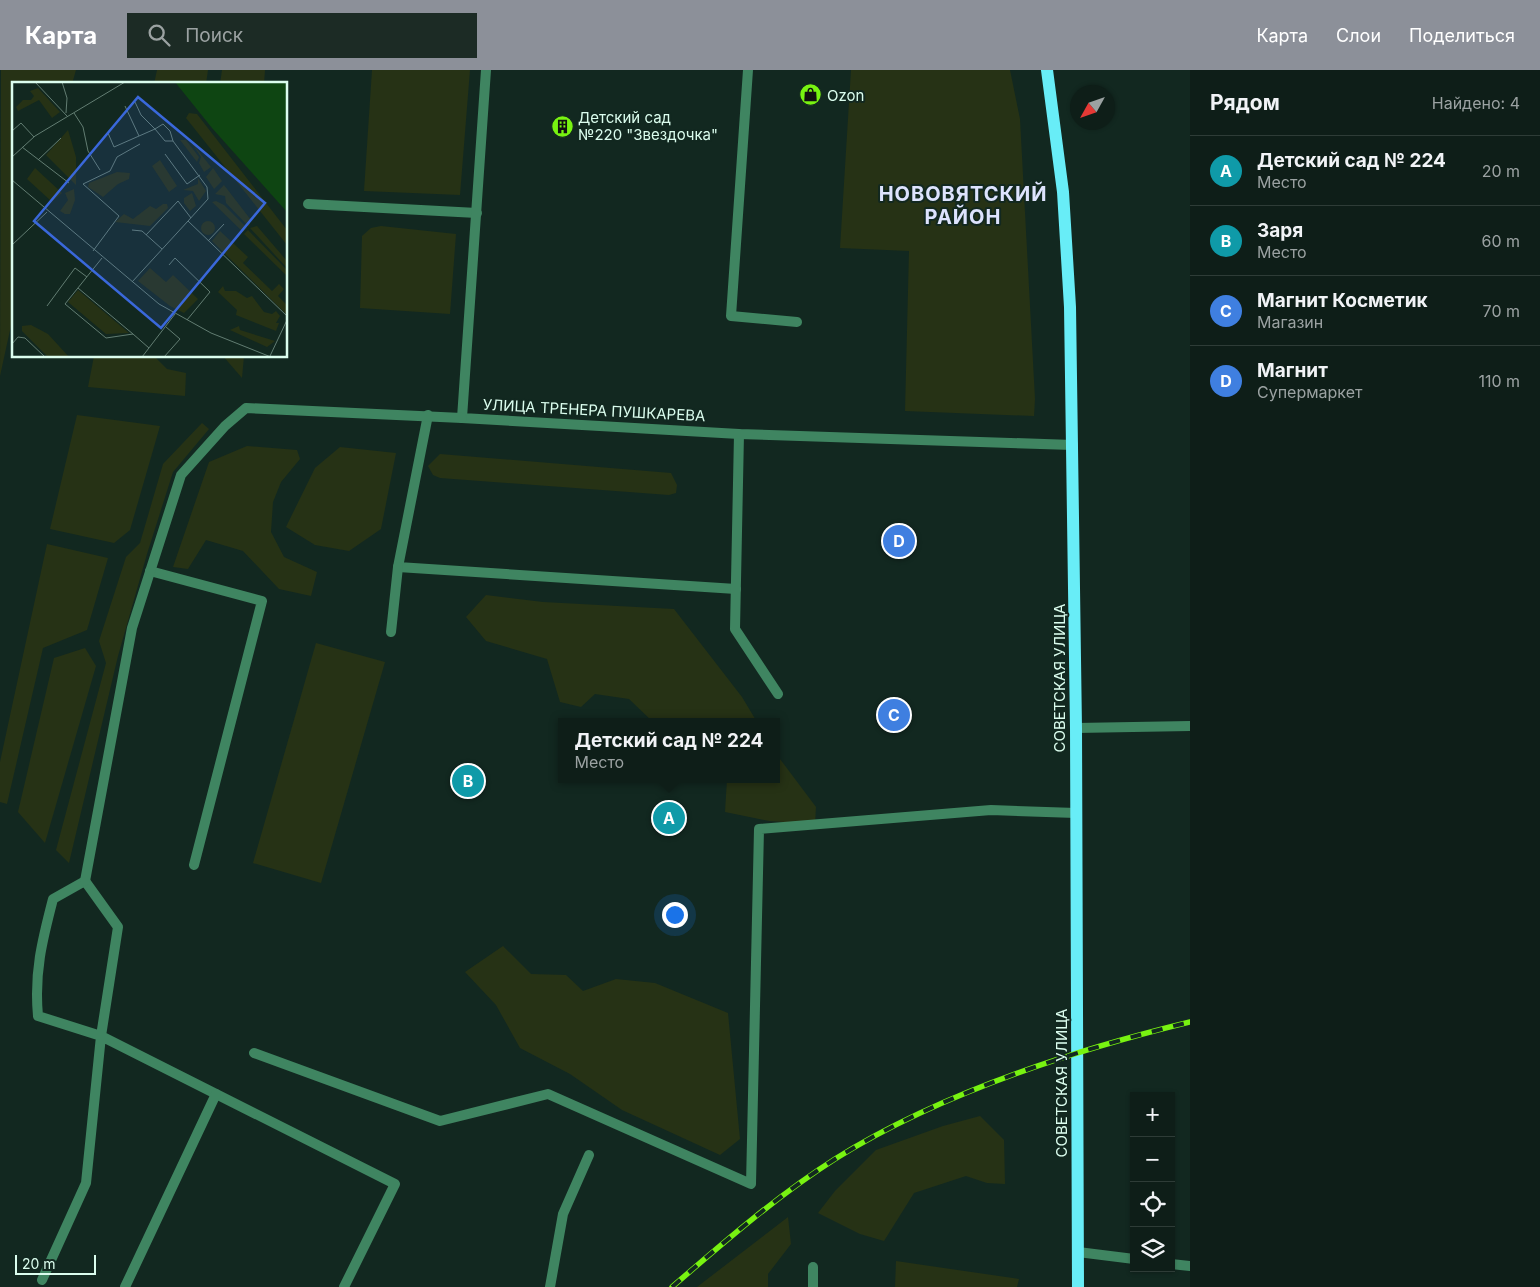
<!DOCTYPE html>
<html lang="ru">
<meta charset="utf-8">
<style>
:root{--surface:#0e1e18;--page:#1c2b25;--text:#f1f3f6;--muted:#9ba2a2;--line:#2e3c37;--accent:#8c9099}
body{margin:0;font-family:Inter,sans-serif;background:var(--page);color:var(--text)}
.controls{position:absolute;right:15px;bottom:15px;display:grid;overflow:hidden;border-radius:0px;box-shadow:0 1px 4px #0004}
.controls button{width:45px;height:45px;display:grid;place-items:center;padding:0;border:0;border-bottom:1px solid var(--line);background:var(--surface);color:var(--text);font:25px sans-serif}
.compass{position:absolute;left:1070px;top:15px;width:45px;height:45px;border-radius:50%;background:var(--surface);box-shadow:0 1px 4px #0004;rotate:230deg}
.scale{position:absolute;left:15px;bottom:12px;width:81px;box-sizing:border-box;padding-left:5px;border:2px solid #dbfdee;border-top:0;font-size:14px;line-height:18px;white-space:nowrap;color:#dbfdee;-webkit-text-stroke:4px #122820;paint-order:stroke}
.you{position:absolute;left:674px;top:844px;width:18px;height:18px;margin:-12px;border:4px solid #fff;border-radius:50%;background:#1a73e8;box-shadow:0 0 0 8px #1a73e833}
.badge{display:grid;place-items:center;width:32px;height:32px;border-radius:50%;background:var(--accent);color:#fff;font-size:16px;font-weight:700}
.pin{position:absolute;translate:-50% -50%;border:2px solid #fff;box-shadow:0 1px 5px #0006}
.popup{position:absolute;left:558px;top:648px;width:222px;height:65px;box-sizing:border-box;display:grid;place-content:center;border-radius:0px;background:var(--surface);filter:drop-shadow(0 1px 4px #0005);font-size:16px;white-space:nowrap;color:var(--muted)}
.popup b{font-size:19px;color:var(--text)}
.popup::after{content:'';position:absolute;left:50%;top:100%;margin-left:-10px;border:10px solid transparent;border-top-color:var(--surface)}
.list{margin:0;padding:0;list-style:none}
h2{display:flex;justify-content:space-between;align-items:center;height:65px;margin:0;padding:0 20px;font-size:21px}
h2 small{font-size:16px;font-weight:400;color:var(--muted)}
.list li{display:grid;grid-template-columns:32px 1fr auto;gap:15px;align-items:center;box-sizing:border-box;height:70px;padding:0 20px;border-top:1px solid var(--line)}
.list b{display:block;font-size:19px;white-space:nowrap}
.list p{margin:0;font-size:16px;white-space:nowrap;color:var(--muted)}
.list em{font-size:16px;font-style:normal;color:var(--muted)}
.icon{flex:none;width:28px;height:28px;fill:none;stroke:currentColor;stroke-width:2;stroke-linecap:round;stroke-linejoin:round}
.map{position:relative;flex:none;width:1190px;height:1217px;overflow:hidden}
header{display:flex;align-items:center;gap:30px;box-sizing:border-box;height:70px;padding:0 25px;background:var(--accent);color:#fff}
header strong{font-size:24px}
nav{display:flex;gap:28px;margin-inline-start:auto;font-size:18px}
.search{width:350px;height:45px;background:var(--page);display:flex;align-items:center;gap:12px;box-sizing:border-box;padding:0 18px;border-radius:0px;color:var(--muted);font-size:19px}
main{display:flex}
aside{flex:1;background:var(--surface)}
.map>svg:first-child{display:block}
.green{fill:#263215}
.lines{fill:none;stroke-linecap:round;stroke-linejoin:round}
.lane{stroke:#3f8561;stroke-width:10}
.street{stroke:#3f8561;stroke-width:10}
.primary{stroke:#68edf7;stroke-width:12}
.rail-casing{stroke:#78f311;stroke-width:5.5}
.rail{stroke:#122820;stroke-width:4;stroke-dasharray:11;stroke-linecap:butt}
.labels{text-anchor:middle;dominant-baseline:central;stroke-width:4;stroke-linejoin:round;paint-order:stroke}
.poi-label{font-size:15px;fill:#dbfdee;stroke:#122820;text-anchor:start}
.street-label{font-size:15px;fill:#dbfdee;stroke:#122820}
.district-label{font-size:20px;font-weight:bold;letter-spacing:1px;fill:#dde3fd;stroke:#122820}
.inset-road{fill:none;stroke:#627d72;stroke-width:1}
.view{fill:#3a68db;fill-opacity:0.15;stroke:#3a68db;stroke-width:2.5}
.inset-edge{fill:none;stroke:#dbfdee;stroke-width:2.5}
</style>
<header>
<strong>Карта</strong>
<div class="search"><svg class="icon" aria-label="search" viewBox="0 0 24 24"><circle cx="10" cy="10" r="6"/><path d="M15 15l6 6"/></svg>Поиск</div>
<nav><a>Карта</a><a>Слои</a><a>Поделиться</a></nav>
</header>
<main>
<div class="map">
<svg width="1190" height="1217" viewBox="0 0 1190 1217">
<rect width="100%" height="100%" fill="#122820"/>
<g class="green">
<polygon points="1,0 76,0 72,14 14,14 14,242 0,306"/>
<polygon points="157,0 208,0 206,14 154,14"/>
<polygon points="222,0 265,0 264,14 220,14"/>
<polygon points="372,0 470,0 460,125 364,121"/>
<polygon points="851,0 1010,0 1020,49 1035,329 1034,346 905,341 909,181 840,178"/>
<polygon points="381,156 456,164 450,244 360,238 362,166 371,158"/>
<polygon points="94,286 154,286 167,299 186,303 185,326 88,317"/>
<polygon points="223,286 244,286 242,308"/>
<polygon points="77,345 160,356 130,460 114,473 50,459"/>
<polygon points="202,353 209,359 173,402 147,484 118,586 69,793 56,780 106,593 99,571 126,487 140,473 163,394"/>
<polygon points="247,376 297,380 300,389 281,412 273,432 271,462 284,487 317,502 311,526 279,519 243,481 206,470 188,499 173,497 209,392"/>
<polygon points="340,377 396,383 381,459 349,481 315,475 286,457 315,398"/>
<polygon points="440,384 671,403 677,415 676,423 669,425 440,408 433,405 428,396"/>
<polygon points="47,474 108,488 87,560 43,578 7,734 0,732 0,692"/>
<polygon points="486,525 543,532 674,539 742,627 757,652 653,652 629,629 595,624 581,637 560,632 547,589 486,571 466,547"/>
<polygon points="316,573 385,592 321,813 253,793"/>
<polygon points="85,578 96,596 45,773 18,742 54,588"/>
<polygon points="777,685 816,737 815,754 769,751 725,742 727,709 776,709"/>
<polygon points="503,876 531,904 566,905 583,921 616,909 655,913 728,943 740,1069 720,1085 622,1040 570,1004 520,978 496,935 465,902"/>
<polygon points="980,1046 1004,1070 1005,1114 987,1113 966,1106 914,1123 884,1171 860,1164 818,1143 835,1121 876,1080 943,1056"/>
<polygon points="788,1147 791,1174 768,1204 768,1217 697,1217"/>
<polygon points="896,1191 1019,1209 1017,1217 895,1217"/>
</g>
<g class="lines">
<g class="lane">
<polyline points="748,0 731,246 797,252"/>
<polyline points="308,134 477,143"/>
<polyline points="428,345 398,497 736,519"/>
<polyline points="739,364 735,559 778,624"/>
<polyline points="150,501 262,531 194,795"/>
<polyline points="391,562 398,497"/>
<polyline points="1076,658 1190,656"/>
<polyline points="254,983 440,1051 548,1024 751,1114 759,759 991,740 1076,743"/>
<polyline points="813,1197 813,1217"/>
<path d="M42 1210 86 1113 101 966 38 946C34 903 42 871 53 829L85 811 118 857 101 966 395 1114 344 1217"/>
<polyline points="125,1217 216,1024"/>
<polyline points="550,1217 563,1144 589,1085"/>
</g>
<g class="street">
<polyline points="486,0 462,348 739,364 1073,375"/>
<polyline points="85,811 132,558 181,405 225,356 246,338 462,348"/>
<polyline points="1078,1182 1134,1189"/>
<polyline points="1171,1194 1190,1196"/>
</g>
<polyline class="primary" points="1047,0 1063,122 1070,237 1076,658 1078,1217"/>
<defs>
<path id="rail" d="M672 1217C724 1172 777 1126 835 1089 939 1024 1071 981 1190 952"/>
</defs>
<use href="#rail" class="rail-casing"/>
<use href="#rail" class="rail"/>
</g>
<defs>
<symbol id="shop-disc" viewBox="-11 -11 22 22"><circle r="9.5" fill="#78f311" stroke="#122820"/><path d="M-5-2.5h2.3a2.7 3.5 0 0 1 5.4 0H5L5.5 6h-11ZM-1.5-2.5h3a1.5 2.3 0 0 0-3 0Z" fill="#111"/></symbol>
<symbol id="building-disc" viewBox="-11 -11 22 22"><circle r="9.5" fill="#78f311" stroke="#122820"/><path d="M-4-6H4V6H1V3H-1V6H-4ZM-2.5-4.3h1.7v1.8h-1.7ZM.8-4.3h1.7v1.8H.8ZM-2.5-1h1.7V.8h-1.7ZM.8-1h1.7V.8H.8Z" fill="#111"/></symbol>
</defs>
<g fill-rule="evenodd">
<use href="#shop-disc" x="798" y="12" width="25" height="25"/>
<use href="#building-disc" x="550" y="44" width="25" height="25"/>
</g>
<g class="labels">
<g class="poi-label">
<text x="827" y="25">Ozon</text>
<text x="578" y="47">Детский сад<tspan x="578" dy="17">№220 "Звездочка"</tspan></text>
</g>
<g class="street-label">
<text transform="translate(594 340) rotate(3)">УЛИЦА ТРЕНЕРА ПУШКАРЕВА</text>
<text transform="translate(1059 608) rotate(-90)">СОВЕТСКАЯ УЛИЦА</text>
<text transform="translate(1061 1013) rotate(-90)">СОВЕТСКАЯ УЛИЦА</text>
</g>
<g class="district-label">
<text x="963" y="124">НОВОВЯТСКИЙ<tspan x="963" dy="23">РАЙОН</tspan></text>
</g>
</g>
<g transform="translate(12 12)">
<rect width="275" height="275" fill="#122820"/>
<path d="M26 6 48 30 40 36 27 18 6 29 4 25 11 18H19L22 14 18 9ZM177 31 185 32 275 148V163L174 36ZM56 48 64 75V103L34 73ZM177 57 199 85 192 90 187 81 189 75ZM168 58H174L187 75 185 80ZM148 78 165 104 157 110 140 84ZM23 86 50 111 37 122 38 118 15 97ZM201 86 210 99 202 107 194 95ZM105 90 118 91 117 97 106 102 91 115 76 105 77 101ZM186 96 194 109 187 119 181 109 171 108 186 102ZM212 103 239 138 237 145 214 121 213 114 203 112ZM62 107 63 118 58 132H53L48 129 56 118 53 111ZM180 111 184 124 178 129 172 121V116ZM204 119 212 123 235 146 231 150 200 120ZM151 122H155L156 126 138 144 103 140 112 132 121 137 138 124 144 127ZM189 146a7 7 0 1 1 14 0a7 7 0 1 1-14 0ZM245 144 275 179V186L238 146ZM236 148 275 188V194L232 152ZM208 149 236 175 231 181 260 209 267 202 272 207 266 214 275 223V233L200 159ZM138 186 154 200 161 193 186 217 172 231 158 224 126 199ZM211 204 213 209H224L235 216 240 214 252 230 260 232 264 229 268 234 264 241H267L264 249 224 233 225 228 206 210ZM66 208 117 251 94 252 56 220ZM19 243 36 252 57 275H36L10 249V244ZM227 244 228 248 263 259 255 265 218 248Z" fill="#263215"/>
<path d="M163 0H275V130L200 46Z" fill="#0e4512"/>
<path class="inset-road" d="M23 0 55 34M50 0 55 16 54 31M123 20 129 33 143 47 151 42 158 49 161 59 195 105 196 117 176 139M113 24 127 54M62 31 71 45 76 69 88 88M0 49 9 41 22 55M96 51 102 65 143 47 153 59H161M10 65 57 101M153 72 175 102 188 93M0 75 23 54 113 0M26 78 49 56M0 98 147 222 199 251 259 275M120 148 130 149 150 167M134 153 166 119 179 136M196 159 212 142M0 163 35 130M81 169 107 134 71 102 98 89 105 75 128 62M90 176 53 222 94 256 121 252 137 266M157 183 163 176 198 210 175 238M120 200 176 139 275 234M66 206 121 252M35 224 63 186 75 195M0 262 6 255 13 256 33 275M258 274 275 238M130 275 163 232M152 275 168 257 154 245"/>
<path class="view" d="M126 15 253 121 149 246 22 139Z"/>
<rect width="275" height="275" class="inset-edge"/>
</g>
</svg>
<div class="controls">
<button>+</button>
<button>−</button>
<button><svg class="icon" aria-label="locate" viewBox="0 0 24 24"><circle cx="12" cy="12" r="6"/><path d="M12 2v4M12 18v4M2 12h4M18 12h4"/></svg></button>
<button><svg class="icon" aria-label="layers" viewBox="0 0 24 24"><path d="M12 4l9 5-9 5-9-5zM3 14l9 5 9-5"/></svg></button>
</div>
<svg class="compass" viewBox="-18 -18 36 36"><path d="M0-13l5 13h-10z" fill="#e53935"/><path d="M0 13l5-13h-10z" fill="#9ba2a2"/></svg>
<div class="scale">20 m</div>
<div class="you"></div>
<div class="pin badge" style="left:669px;top:748px;background:#0f9aa8">A</div>
<div class="popup"><b>Детский сад № 224</b>Место</div>
<div class="pin badge" style="left:468px;top:711px;background:#0f9aa8">B</div>
<div class="pin badge" style="left:894px;top:645px;background:#3f7fe0">C</div>
<div class="pin badge" style="left:899px;top:471px;background:#3f7fe0">D</div>
</div>
<aside>
<h2>Рядом<small>Найдено: 4</small></h2>
<ul class="list">
<li><span class="badge" style="background:#0f9aa8">A</span><div><b>Детский сад № 224</b><p>Место</p></div><em>20 m</em></li>
<li><span class="badge" style="background:#0f9aa8">B</span><div><b>Заря</b><p>Место</p></div><em>60 m</em></li>
<li><span class="badge" style="background:#3f7fe0">C</span><div><b>Магнит Косметик</b><p>Магазин</p></div><em>70 m</em></li>
<li><span class="badge" style="background:#3f7fe0">D</span><div><b>Магнит</b><p>Супермаркет</p></div><em>110 m</em></li>
</ul>
</aside>
</main>
